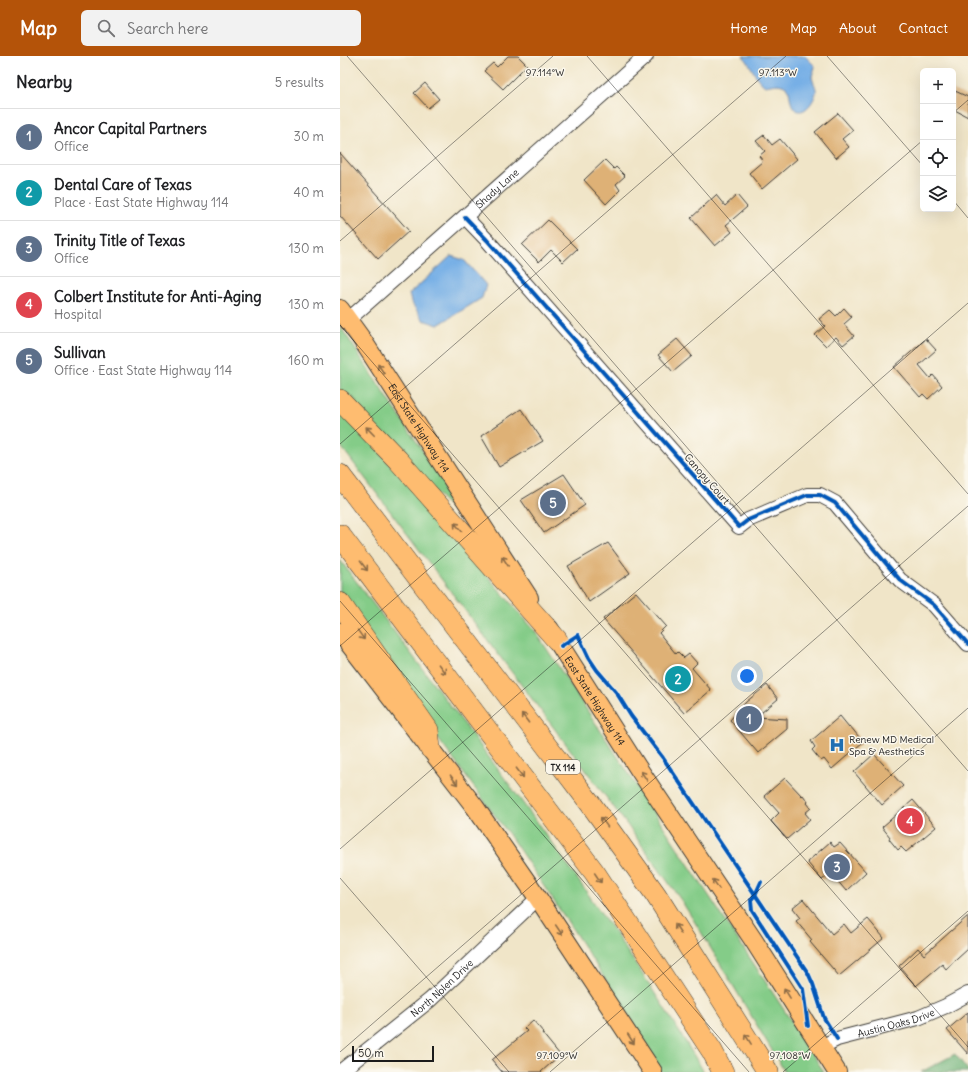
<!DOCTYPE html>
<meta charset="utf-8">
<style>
:root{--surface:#fff;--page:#f2f2f2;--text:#202124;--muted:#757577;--line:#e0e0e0;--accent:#b45309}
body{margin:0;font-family:Delius,sans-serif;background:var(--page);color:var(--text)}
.controls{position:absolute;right:12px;top:12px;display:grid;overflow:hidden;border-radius:6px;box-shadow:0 4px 16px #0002}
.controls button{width:36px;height:36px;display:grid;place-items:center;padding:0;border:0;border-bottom:1px solid var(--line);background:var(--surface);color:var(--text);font:20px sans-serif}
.scale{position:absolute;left:12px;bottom:10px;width:82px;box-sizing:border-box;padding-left:4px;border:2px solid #1c1c1c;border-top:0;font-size:11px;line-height:14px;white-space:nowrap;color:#1c1c1c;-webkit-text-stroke:3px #fbf7ec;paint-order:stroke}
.you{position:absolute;left:407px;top:620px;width:14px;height:14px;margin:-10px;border:3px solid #fff;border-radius:50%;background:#1a73e8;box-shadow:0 0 0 6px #1a73e833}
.badge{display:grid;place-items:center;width:26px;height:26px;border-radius:50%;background:var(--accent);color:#fff;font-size:13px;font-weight:700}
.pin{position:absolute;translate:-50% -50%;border:2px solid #fff;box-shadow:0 1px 4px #0006}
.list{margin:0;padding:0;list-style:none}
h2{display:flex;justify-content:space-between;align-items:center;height:52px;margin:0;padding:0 16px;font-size:17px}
h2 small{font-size:13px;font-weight:400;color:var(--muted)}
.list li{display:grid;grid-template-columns:26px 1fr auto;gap:12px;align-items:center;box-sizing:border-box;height:56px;padding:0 16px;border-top:1px solid var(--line)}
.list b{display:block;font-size:15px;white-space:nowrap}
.list p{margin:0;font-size:13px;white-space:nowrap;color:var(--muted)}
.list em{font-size:13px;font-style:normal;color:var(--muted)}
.icon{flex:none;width:22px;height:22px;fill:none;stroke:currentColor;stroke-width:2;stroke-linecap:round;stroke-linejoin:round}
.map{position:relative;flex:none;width:628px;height:1016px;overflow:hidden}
header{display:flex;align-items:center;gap:24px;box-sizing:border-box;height:56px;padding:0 20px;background:var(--accent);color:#fff}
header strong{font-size:19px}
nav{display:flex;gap:22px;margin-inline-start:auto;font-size:14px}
.search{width:280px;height:36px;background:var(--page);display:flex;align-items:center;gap:10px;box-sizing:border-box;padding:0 14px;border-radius:6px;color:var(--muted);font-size:15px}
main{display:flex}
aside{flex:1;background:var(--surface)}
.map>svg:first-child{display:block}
.green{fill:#84cc88;stroke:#507452}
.forest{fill:#6bb074;stroke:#446648}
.water{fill:#76afe6;stroke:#496681}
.building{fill:#deb176}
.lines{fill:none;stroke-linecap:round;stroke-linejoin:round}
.minor-casing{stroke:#3c3a36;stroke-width:16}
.major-casing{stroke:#3c3a36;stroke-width:20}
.highway-casing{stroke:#3c3a36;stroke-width:22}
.minor{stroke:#fff;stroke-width:14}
.major{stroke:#febc70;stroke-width:18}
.highway{stroke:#febc70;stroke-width:21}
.cycleway-casing{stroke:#fbf7ec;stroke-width:6}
.cycleway{stroke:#0057b8;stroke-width:4}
.oneway{stroke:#8d6c46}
.ticks{fill:none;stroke:#1c1c1c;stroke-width:1;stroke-opacity:0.45}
.labels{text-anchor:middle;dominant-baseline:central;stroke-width:3;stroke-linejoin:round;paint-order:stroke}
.shield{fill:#fbf7ec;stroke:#5f5e5a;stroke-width:1}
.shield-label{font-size:9px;font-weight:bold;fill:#1c1c1c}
.street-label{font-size:10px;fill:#1c1c1c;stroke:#fbf7ec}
.poi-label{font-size:10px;fill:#1c1c1c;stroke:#fbf7ec;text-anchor:start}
.ticks-label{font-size:10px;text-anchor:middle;fill:#1c1c1c;stroke:#fbf7ec;stroke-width:3;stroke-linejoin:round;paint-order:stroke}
</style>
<header>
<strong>Map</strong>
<div class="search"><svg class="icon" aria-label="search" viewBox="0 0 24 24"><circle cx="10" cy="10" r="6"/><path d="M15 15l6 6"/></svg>Search here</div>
<nav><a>Home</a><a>Map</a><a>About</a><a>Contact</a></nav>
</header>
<main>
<aside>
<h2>Nearby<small>5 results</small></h2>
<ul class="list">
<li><span class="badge" style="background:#5c6f8a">1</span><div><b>Ancor Capital Partners</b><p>Office</p></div><em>30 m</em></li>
<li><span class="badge" style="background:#0f9aa8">2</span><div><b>Dental Care of Texas</b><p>Place · East State Highway 114</p></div><em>40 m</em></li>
<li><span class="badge" style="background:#5c6f8a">3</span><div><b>Trinity Title of Texas</b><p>Office</p></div><em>130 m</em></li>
<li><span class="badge" style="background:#e0444e">4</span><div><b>Colbert Institute for Anti-Aging</b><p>Hospital</p></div><em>130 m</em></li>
<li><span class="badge" style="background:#5c6f8a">5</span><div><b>Sullivan</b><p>Office · East State Highway 114</p></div><em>160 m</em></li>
</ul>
</aside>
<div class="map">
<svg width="628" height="1016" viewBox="0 0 628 1016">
<rect width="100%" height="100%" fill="#fbf7ec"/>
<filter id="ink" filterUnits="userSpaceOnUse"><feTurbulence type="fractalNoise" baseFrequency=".025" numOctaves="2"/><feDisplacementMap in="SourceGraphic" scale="8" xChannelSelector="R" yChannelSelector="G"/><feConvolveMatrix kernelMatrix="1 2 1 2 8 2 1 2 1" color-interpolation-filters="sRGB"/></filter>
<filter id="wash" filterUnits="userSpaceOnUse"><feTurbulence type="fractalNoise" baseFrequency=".012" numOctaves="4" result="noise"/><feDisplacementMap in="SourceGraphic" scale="16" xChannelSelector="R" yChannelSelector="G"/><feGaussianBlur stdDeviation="0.9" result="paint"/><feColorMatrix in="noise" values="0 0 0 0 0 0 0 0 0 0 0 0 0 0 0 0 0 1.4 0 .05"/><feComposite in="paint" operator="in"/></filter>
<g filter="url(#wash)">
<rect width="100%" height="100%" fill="#f0e5c8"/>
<g class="green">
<polygon points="0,270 125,459 120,462 0,335"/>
<polygon points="0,350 195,575 448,960 484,1016 445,1016 361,876 341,844 288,770 0,389"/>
<path d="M0 504C126 671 256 836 364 1016H322L282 949 226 863 168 777 76 653 0 540Z"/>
</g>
<polygon class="forest" points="615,998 628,1014 628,1016 581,1016"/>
<g class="water">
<path d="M403 0H465L475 10C475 14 472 17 472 21 473 27 477 31 476 36 475 44 464 61 455 53 448 47 452 36 446 31 439 26 432 29 425 30 414 22 412 9 403 0Z"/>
<polygon points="111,200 124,204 146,229 142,242 98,269 83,264 71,246 69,238"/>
</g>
<g id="blocks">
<g class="building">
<polygon points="168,0 178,0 187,9 163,33 144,15 153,7 157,11"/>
<polygon points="85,27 99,43 88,52 74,37"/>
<polygon points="613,34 628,41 628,61 613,53"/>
<polygon points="498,57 513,74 502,83 509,91 496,102 475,76"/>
<polygon points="424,79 432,89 440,83 457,103 422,133 409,117 423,105 419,100 425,95 416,85"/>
<polygon points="0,97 69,175 38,203 0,160"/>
<polygon points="265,104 274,113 276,111 285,120 276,128 280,134 266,148 244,124"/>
<polygon points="376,139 385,150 397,139 407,151 386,169 392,176 375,190 351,162"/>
<polygon points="208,164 237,193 223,206 211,194 199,206 182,189"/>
<polygon points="504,252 512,261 504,268 514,280 503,289 496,281 486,290 475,279 485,270 479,263 490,254 496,260"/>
<polygon points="337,283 352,300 333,316 318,299"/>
<polygon points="586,283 596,294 579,309 590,322 593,319 602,330 588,343 583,338 580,341 554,311"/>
<polygon points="181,353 203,385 159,411 141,380"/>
<polygon points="224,418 245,449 204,477 181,444"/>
<polygon points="268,487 290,517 249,546 228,510"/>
<polygon points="296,536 326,570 319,577 336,598 338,596 344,602 349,598 357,607 352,612 371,634 344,657 263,563"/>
<polygon points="427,629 438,643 416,661 447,663 447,673 418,697 390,664 406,646"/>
<polygon points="500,660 509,671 510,670 523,686 492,713 484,703 481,705 472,694 475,691 471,685"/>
<polygon points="534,698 563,730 542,749 514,716"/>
<polygon points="445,722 462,740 463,739 468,746 467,747 471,752 465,757 470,763 447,783 431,765 439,757 424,740"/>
<polygon points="573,744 596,771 566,796 561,791 558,794 549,783 550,781 542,771"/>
<polygon points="490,786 494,791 500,787 526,816 506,835 491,817 482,824 467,806"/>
<polygon points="463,843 492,878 504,868 511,877 528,863 544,882 499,920 470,886 472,884 456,865 460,862 452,852"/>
<polygon points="628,860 628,893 606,913 602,908 576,930 559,910 578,892 584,899"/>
<polygon points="628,956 628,998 607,974"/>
<polygon points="193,964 203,976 202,977 220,999 201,1016 162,1016 152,1004 187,975 184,972"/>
</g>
</g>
</g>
<g filter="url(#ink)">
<use href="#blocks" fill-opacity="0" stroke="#3c3a36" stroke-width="1"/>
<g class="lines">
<defs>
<g id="minor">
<polyline points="125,161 147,184 399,471 408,464 467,439 480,439 495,447 560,524 594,549 628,588"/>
<path id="s1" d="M8 264 306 0"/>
<path id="s2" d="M481 991 497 983 578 962 606 950 628 938"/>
<path id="s3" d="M0 1016 90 944 198 842"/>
</g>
<g id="major">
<path id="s4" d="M0 253 21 282 189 542"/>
<path id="s5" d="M209 572 298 712 414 885 497 1016"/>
<polyline points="0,576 135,751 198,842 313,1016"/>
</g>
<g id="highway">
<polyline points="0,344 58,404 217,584"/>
<polyline points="0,419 250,747 316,839 428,1016"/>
<polyline points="0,479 255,817 372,995 383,1016"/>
<polyline points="0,547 88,674 90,692"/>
</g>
</defs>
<use href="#minor" class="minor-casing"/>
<use href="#major" class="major-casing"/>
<use href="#highway" class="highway-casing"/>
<use href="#minor" class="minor"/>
<use href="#major" class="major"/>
<use href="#highway" class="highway"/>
<defs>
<g id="cycleway">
<polyline points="125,161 147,184 399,471 408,464 467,439 480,439 495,447 560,524 594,549 628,588"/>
<polyline points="221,590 238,579 249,602 257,614 276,636 291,660 323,702 468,917 473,928 484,962 497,983"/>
<polyline points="421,826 416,837 411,844 412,854 463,933 468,970"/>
</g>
</defs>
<use href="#cycleway" class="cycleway-casing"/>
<use href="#cycleway" class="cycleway"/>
</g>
<defs><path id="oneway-shaft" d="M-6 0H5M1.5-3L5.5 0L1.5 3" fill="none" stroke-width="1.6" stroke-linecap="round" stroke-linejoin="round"/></defs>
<g class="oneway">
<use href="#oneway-shaft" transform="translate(41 313) rotate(-123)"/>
<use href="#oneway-shaft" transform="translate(30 375) rotate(-134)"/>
<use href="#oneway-shaft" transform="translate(118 471) rotate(-132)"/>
<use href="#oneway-shaft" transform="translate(165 505) rotate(-123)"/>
<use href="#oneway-shaft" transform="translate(24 510) rotate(53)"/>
<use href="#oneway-shaft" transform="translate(21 579) rotate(55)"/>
<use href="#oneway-shaft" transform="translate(102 613) rotate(53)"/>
<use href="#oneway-shaft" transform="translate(185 662) rotate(-127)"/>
<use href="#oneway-shaft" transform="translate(180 717) rotate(53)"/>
<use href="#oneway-shaft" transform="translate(304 720) rotate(-124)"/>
<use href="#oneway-shaft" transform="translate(114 724) rotate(53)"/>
<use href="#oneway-shaft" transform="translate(264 766) rotate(-126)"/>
<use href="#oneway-shaft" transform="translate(258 822) rotate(56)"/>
<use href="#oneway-shaft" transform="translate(376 828) rotate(-124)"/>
<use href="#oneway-shaft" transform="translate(338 873) rotate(-123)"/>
<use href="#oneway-shaft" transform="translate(219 874) rotate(56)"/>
<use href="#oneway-shaft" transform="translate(447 937) rotate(-122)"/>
<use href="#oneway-shaft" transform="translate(291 983) rotate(57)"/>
<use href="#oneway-shaft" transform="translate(408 983) rotate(-122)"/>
</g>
</g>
<path class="ticks" d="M7 0 628 715M247 0 628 438M487 0 583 110M613 57 628 44M613 144 628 162M0 185 213 0M0 269 628 991M0 388 446 0M0 545 409 1016M0 590 583 84M0 793 628 247M0 822 169 1016M0 996 628 450M210 1016 628 652M443 1016 628 855"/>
<defs>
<symbol id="hospital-bare" viewBox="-9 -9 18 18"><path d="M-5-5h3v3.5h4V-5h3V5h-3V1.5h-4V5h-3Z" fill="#1f6fb2" stroke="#fbf7ec" stroke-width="2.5" paint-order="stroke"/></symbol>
</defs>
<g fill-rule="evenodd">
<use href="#hospital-bare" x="486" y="678" width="22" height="22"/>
</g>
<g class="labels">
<rect class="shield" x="206" y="704" width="34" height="14" rx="3"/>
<g class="shield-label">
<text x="223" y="711">TX 114</text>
</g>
<g class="street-label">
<text stroke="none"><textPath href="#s1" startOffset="199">Shady Lane</textPath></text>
<text stroke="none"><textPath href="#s4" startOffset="143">East State Highway 114</textPath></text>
<text transform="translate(367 423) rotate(49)">Canopy Court</text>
<text stroke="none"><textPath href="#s5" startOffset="86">East State Highway 114</textPath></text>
<text stroke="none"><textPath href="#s3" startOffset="132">North Nolen Drive</textPath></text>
<text stroke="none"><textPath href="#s2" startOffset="79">Austin Oaks Drive</textPath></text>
</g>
<g class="poi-label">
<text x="509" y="683">Renew MD Medical<tspan x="509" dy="12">Spa &amp; Aesthetics</tspan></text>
</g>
</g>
<g class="ticks-label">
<text x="205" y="20">97.114°W</text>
<text x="438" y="20">97.113°W</text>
<text x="217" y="1003">97.109°W</text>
<text x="450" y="1003">97.108°W</text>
</g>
</svg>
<div class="controls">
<button>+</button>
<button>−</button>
<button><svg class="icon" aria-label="locate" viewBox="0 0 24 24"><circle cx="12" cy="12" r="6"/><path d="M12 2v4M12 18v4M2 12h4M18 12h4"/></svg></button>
<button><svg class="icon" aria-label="layers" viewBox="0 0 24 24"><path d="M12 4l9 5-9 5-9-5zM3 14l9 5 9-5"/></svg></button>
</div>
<div class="scale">50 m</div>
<div class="you"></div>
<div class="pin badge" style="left:409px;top:663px;background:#5c6f8a">1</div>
<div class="pin badge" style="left:338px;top:623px;background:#0f9aa8">2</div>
<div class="pin badge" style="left:497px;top:811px;background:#5c6f8a">3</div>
<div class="pin badge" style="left:570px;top:765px;background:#e0444e">4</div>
<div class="pin badge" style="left:213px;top:447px;background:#5c6f8a">5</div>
</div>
</main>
